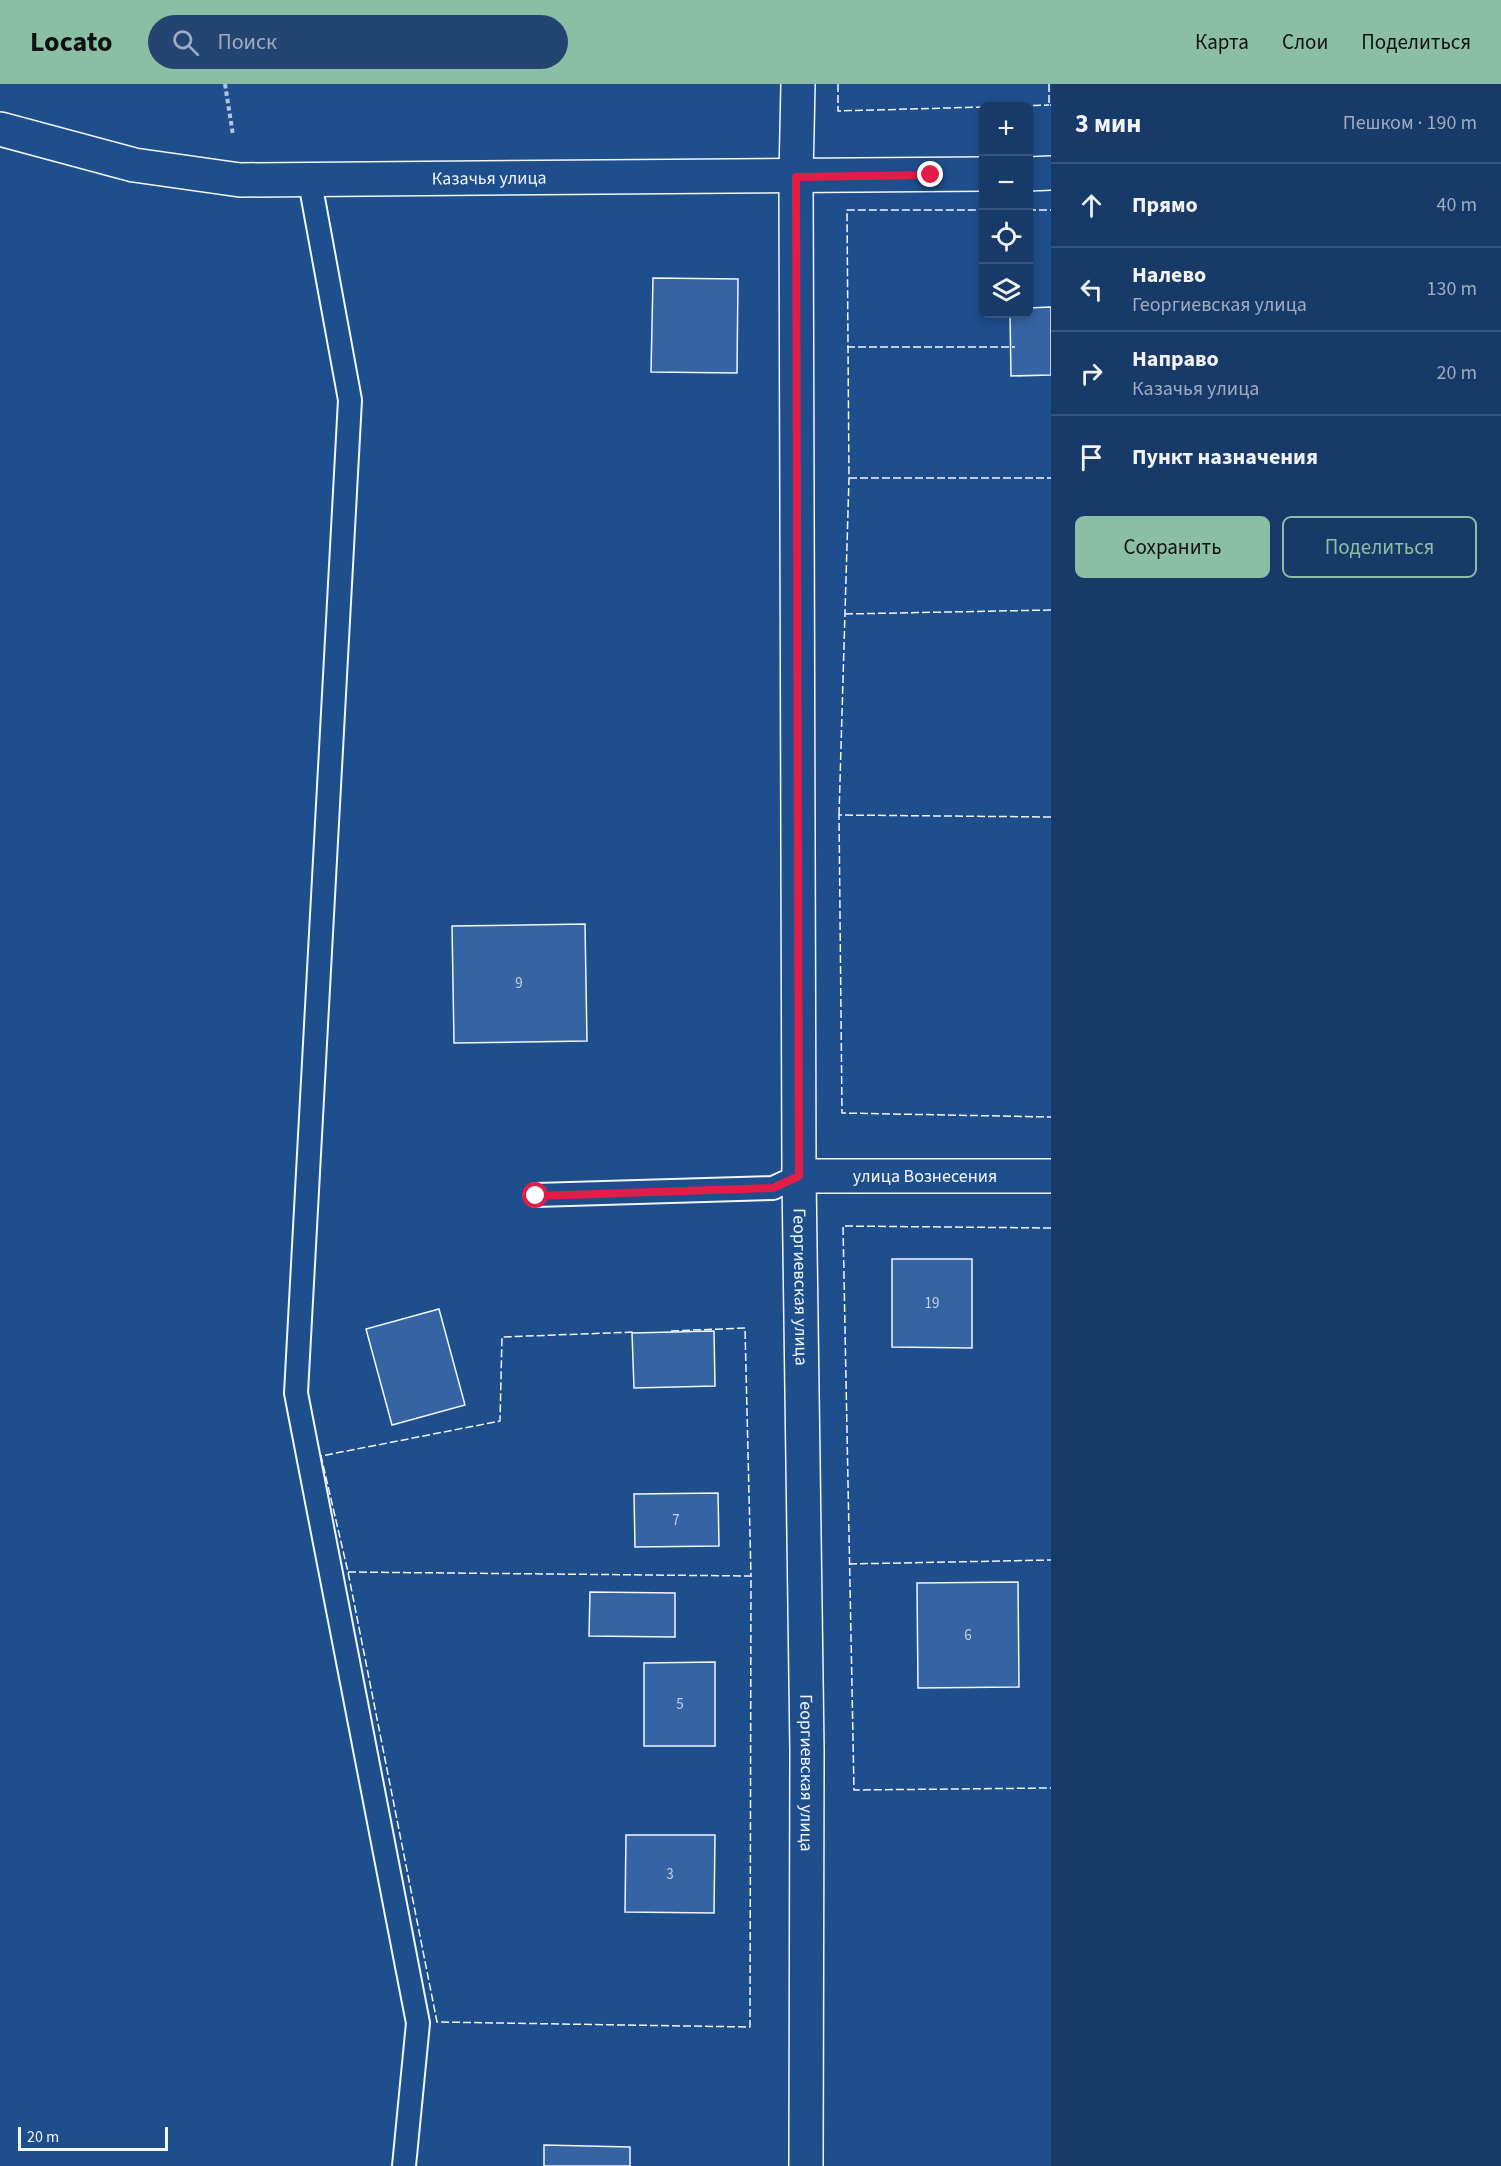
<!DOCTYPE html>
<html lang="ru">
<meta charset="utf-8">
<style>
:root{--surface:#173a69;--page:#244571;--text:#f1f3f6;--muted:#9eadc0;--line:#36547d;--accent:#8abfa5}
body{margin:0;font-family:"Source Sans 3",sans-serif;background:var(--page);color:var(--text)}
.controls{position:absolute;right:18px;top:18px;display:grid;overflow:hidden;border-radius:9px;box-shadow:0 3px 9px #0003}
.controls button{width:54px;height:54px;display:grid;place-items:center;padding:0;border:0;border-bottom:2px solid var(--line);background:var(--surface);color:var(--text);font:30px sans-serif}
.scale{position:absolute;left:18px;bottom:15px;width:150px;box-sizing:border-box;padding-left:6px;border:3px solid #f2f6ff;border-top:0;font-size:16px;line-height:21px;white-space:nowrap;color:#f2f6ff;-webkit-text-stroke:4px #1f4e8c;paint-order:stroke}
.stop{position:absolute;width:18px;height:18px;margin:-14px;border:4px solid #e11d48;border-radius:50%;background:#fff}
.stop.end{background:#e11d48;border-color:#fff;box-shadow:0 2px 6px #0008}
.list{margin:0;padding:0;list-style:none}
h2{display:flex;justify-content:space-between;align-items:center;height:78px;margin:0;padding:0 24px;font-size:26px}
h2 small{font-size:20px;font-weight:400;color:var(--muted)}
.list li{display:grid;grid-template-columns:39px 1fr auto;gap:18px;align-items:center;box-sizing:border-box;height:84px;padding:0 24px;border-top:2px solid var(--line)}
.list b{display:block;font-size:22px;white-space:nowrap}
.list p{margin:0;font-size:20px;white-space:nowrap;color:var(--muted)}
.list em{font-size:20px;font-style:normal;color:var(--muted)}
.actions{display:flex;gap:12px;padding:18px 24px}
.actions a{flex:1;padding:14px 0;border:2px solid var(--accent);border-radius:9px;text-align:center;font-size:21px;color:var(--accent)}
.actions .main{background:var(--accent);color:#111}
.icon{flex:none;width:33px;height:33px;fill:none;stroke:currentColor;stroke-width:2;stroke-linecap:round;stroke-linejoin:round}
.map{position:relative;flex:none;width:1051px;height:2082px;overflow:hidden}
header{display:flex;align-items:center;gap:36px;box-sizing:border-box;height:84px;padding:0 30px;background:var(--accent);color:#111}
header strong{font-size:28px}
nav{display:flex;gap:33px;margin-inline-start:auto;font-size:21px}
.search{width:420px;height:54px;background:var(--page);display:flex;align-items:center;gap:15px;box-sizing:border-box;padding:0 21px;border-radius:33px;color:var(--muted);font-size:22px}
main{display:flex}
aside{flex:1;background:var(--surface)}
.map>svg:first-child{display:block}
.building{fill:#3563a3;stroke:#f2f6ff;stroke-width:1.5}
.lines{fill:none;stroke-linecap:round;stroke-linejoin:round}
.lane-casing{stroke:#f2f6ff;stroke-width:26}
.street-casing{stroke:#f2f6ff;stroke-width:36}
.path{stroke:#b3c4dc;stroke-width:4;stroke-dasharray:4.5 3;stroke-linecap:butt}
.lane{stroke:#1f4e8c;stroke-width:22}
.street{stroke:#1f4e8c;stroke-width:33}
.fence{stroke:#f2f6ff;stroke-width:1.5;stroke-dasharray:8 3;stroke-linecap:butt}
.route{stroke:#e11d48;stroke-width:8}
.labels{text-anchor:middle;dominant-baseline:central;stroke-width:4.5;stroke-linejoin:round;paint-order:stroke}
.number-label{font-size:15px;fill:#c3d1e8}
.street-label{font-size:18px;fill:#f2f6ff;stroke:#1f4e8c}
</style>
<header>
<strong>Locato</strong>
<div class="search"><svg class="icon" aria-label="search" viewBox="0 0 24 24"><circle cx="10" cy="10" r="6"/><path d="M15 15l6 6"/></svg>Поиск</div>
<nav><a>Карта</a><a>Слои</a><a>Поделиться</a></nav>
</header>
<main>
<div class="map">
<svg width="1051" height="2082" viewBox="0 0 1051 2082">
<rect width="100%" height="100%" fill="#1f4e8c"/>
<g class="building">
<polygon points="653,194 738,195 737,289 651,288"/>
<polygon points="1051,223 1051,291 1011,292 1010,230 1028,230 1028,224"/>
<polygon points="585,840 587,957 454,959 452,842"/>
<polygon points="892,1175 972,1175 972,1264 892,1263"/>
<polygon points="439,1225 465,1321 392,1341 366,1245"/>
<polygon points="714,1247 715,1302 634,1304 632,1249"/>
<polygon points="718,1409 719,1462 635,1463 634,1410"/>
<polygon points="1018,1498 1019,1603 918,1604 917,1499"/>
<polygon points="590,1508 675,1509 675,1553 589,1552"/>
<polygon points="715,1578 715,1662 644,1662 644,1579"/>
<polygon points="626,1751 715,1751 714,1829 625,1828"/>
<polygon points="544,2061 630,2063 630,2082 544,2082"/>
</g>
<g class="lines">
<defs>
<g id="lane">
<polyline points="310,98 350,316 296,1309 418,1939 404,2082"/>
<polyline points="536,1111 773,1104 799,1092"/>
</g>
<g id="street">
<path id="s1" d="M798 0 796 93 799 1092 807 1666 806 2082"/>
<path id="s2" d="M0 45 134 81 240 96 984 90"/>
<polyline points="1028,90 1051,89"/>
<path id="s3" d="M799 1092H1051"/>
</g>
</defs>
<use href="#lane" class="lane-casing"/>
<use href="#street" class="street-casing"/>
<polyline class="path" points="225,0 233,51"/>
<use href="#lane" class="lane"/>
<use href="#street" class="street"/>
<g class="fence">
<polyline points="838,0 838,27 984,23"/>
<polyline points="1049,0 1049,21 1051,21"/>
<polyline points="1011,22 1049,21"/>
<polyline points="1028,126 1051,126"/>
<polyline points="847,263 1015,263"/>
<polyline points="849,394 1051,394"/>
<polyline points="845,530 1051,526"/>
<polyline points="839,731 849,394 847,126 984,126"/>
<polyline points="1051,733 839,731 842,1029 1051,1033"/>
<polyline points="1051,1144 843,1142 854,1706 1051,1704"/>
<polyline points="671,1247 745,1244 751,1492"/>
<polyline points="849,1480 1051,1476"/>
<polyline points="348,1488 751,1492 750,1943 437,1938 348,1488 321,1372 500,1337 502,1253 635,1248"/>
</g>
</g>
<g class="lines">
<polyline class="route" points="536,1112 773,1104 799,1092 796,93 931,91"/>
</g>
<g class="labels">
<g class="number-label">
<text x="519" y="899">9</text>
<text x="932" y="1219">19</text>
<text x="676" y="1436">7</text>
<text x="968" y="1551">6</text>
<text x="680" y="1620">5</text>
<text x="670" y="1790">3</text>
</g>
<g class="street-label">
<text stroke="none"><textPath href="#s2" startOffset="495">Казачья улица</textPath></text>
<text stroke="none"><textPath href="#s3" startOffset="126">улица Вознесения</textPath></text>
<text stroke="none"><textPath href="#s1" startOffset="1203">Георгиевская улица</textPath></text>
<text stroke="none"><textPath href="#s1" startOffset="1689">Георгиевская улица</textPath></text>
</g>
</g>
</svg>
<div class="controls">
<button>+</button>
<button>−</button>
<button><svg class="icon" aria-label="locate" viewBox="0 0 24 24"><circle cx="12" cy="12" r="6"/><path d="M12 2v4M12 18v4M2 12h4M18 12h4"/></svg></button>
<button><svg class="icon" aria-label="layers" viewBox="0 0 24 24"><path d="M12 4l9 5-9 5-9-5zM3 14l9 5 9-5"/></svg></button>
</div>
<div class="scale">20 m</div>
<div class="stop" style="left:536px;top:1112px"></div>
<div class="stop end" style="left:931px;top:91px"></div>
</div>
<aside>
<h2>3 мин<small>Пешком · 190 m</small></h2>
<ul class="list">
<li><svg class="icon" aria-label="ahead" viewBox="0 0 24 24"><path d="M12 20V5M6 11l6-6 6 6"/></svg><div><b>Прямо</b></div><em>40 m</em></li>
<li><svg class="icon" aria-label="left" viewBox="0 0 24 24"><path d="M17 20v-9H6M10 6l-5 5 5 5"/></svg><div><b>Налево</b><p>Георгиевская улица</p></div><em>130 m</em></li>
<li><svg class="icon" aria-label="right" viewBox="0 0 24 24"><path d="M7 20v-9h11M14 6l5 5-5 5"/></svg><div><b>Направо</b><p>Казачья улица</p></div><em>20 m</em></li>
<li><svg class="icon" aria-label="arrive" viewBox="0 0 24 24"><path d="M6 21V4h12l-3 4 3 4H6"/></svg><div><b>Пункт назначения</b></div></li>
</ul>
<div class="actions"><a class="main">Сохранить</a><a>Поделиться</a></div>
</aside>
</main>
